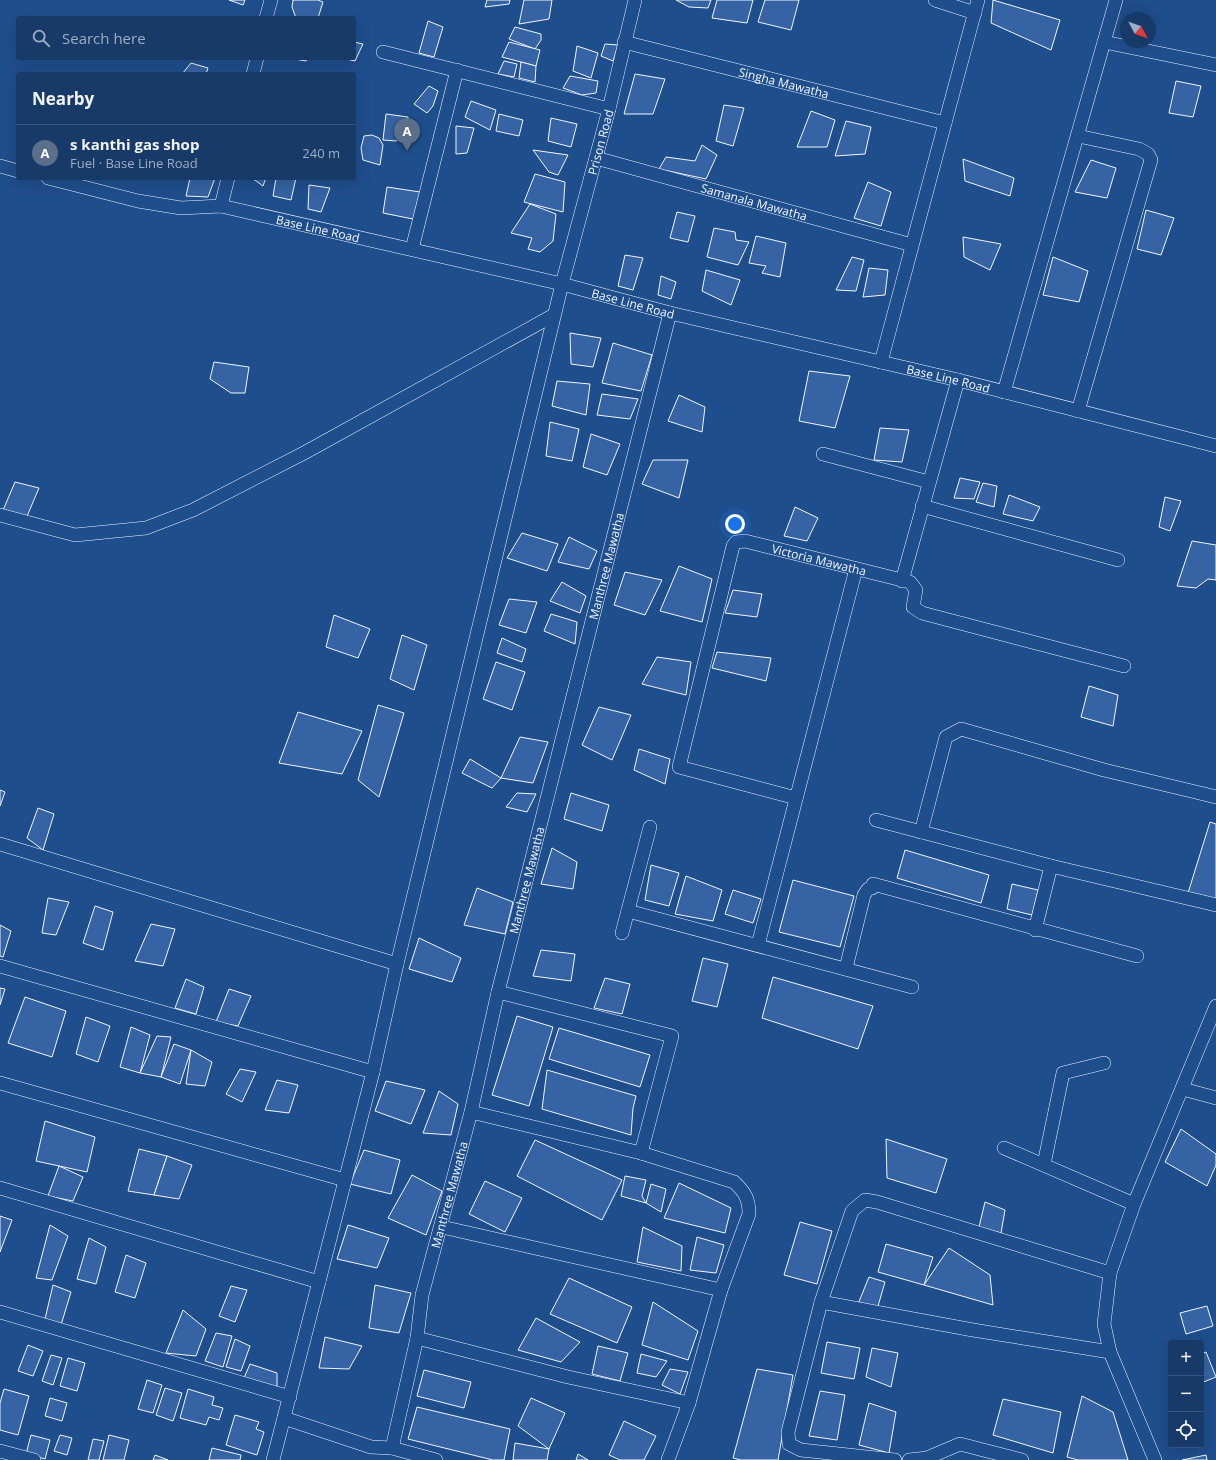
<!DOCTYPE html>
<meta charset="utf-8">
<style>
:root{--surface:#173a69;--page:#20416f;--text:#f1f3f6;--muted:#9eadc0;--line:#36547d;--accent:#ffb74d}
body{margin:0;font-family:"Open Sans",sans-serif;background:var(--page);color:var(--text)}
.controls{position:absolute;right:12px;bottom:12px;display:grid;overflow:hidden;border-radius:4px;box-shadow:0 4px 16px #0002}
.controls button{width:36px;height:36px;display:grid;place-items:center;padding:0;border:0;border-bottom:1px solid var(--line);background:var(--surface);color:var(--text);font:20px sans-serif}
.compass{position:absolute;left:1120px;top:12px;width:36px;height:36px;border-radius:50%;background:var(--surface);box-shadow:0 4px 16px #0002;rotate:131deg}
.you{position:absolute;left:735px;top:524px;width:14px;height:14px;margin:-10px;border:3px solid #fff;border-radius:50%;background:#1a73e8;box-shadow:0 0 0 6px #1a73e833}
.badge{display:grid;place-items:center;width:26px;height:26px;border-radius:50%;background:var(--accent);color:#fff;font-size:13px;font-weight:700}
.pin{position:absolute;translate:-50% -33px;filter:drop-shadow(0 1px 2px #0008)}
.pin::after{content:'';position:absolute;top:21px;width:14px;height:12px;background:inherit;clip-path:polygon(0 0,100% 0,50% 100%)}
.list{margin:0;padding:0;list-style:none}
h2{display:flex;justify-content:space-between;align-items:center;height:52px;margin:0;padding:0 16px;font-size:17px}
h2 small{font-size:13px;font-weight:400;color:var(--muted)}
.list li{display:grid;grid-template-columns:26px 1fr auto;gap:12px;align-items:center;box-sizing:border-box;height:56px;padding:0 16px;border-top:1px solid var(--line)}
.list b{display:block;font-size:15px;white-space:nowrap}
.list p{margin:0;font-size:13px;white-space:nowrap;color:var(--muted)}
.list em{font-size:13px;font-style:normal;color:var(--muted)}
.icon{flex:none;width:22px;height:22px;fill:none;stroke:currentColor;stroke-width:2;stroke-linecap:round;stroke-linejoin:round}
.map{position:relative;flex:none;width:1216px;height:1460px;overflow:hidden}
.search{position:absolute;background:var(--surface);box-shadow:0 4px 16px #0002;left:16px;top:16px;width:340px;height:44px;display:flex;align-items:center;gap:10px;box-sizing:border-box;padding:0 14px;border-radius:4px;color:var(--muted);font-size:15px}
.panel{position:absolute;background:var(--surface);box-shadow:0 4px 16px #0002;left:16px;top:72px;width:340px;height:108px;border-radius:4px}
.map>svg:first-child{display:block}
.building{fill:#3563a3;stroke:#f2f6ff}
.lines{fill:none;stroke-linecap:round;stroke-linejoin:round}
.street-casing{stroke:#f2f6ff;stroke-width:14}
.street{stroke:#1f4e8c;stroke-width:13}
.labels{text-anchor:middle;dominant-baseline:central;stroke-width:3;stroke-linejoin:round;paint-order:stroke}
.street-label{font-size:12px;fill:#f2f6ff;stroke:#1f4e8c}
</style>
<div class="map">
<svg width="1216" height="1460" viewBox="0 0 1216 1460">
<rect width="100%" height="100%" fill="#1f4e8c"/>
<g class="building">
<polygon points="229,0 245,0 243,5"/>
<polygon points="293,0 318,0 323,2 318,18 296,18 292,7"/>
<polygon points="487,0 510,0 509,4 485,7"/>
<polygon points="524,0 552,0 549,19 519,24"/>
<polygon points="676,0 711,0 708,8 689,7"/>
<polygon points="717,0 753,0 747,23 712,18"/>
<polygon points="765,0 799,0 791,30 758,22"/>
<polygon points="993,0 1060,20 1051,50 991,23"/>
<polygon points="428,21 443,27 434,57 419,53"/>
<polygon points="515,27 541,34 541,40 535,49 509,39"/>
<polygon points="354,42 363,44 355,61 342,58 354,58"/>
<polygon points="509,42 540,50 536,66 502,57"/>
<polygon points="605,44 618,45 613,61 601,56"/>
<polygon points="577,46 598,53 591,78 573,71"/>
<polygon points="289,58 308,58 306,61"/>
<polygon points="504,61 517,64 514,77 498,74"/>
<polygon points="521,62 536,66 535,82 519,78"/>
<polygon points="191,63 208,68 206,74 182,74"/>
<polygon points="635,74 665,79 653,114 624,114"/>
<polygon points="570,76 598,81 596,93 582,95 563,88"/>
<polygon points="1176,81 1201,86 1193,117 1169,113"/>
<polygon points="429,86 438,91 433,106 427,113 414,104"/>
<polygon points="471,101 496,110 490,130 465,117"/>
<polygon points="724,105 744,108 733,146 716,141"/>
<polygon points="811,111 835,120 827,147 797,147"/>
<polygon points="386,114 408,117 408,132 396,141 383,140"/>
<polygon points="499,114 523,120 519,136 496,131"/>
<polygon points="551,118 577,124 571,147 548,141"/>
<polygon points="846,121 871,127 865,154 835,156"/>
<polygon points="456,126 474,128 467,153 456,154"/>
<polygon points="372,135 379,138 383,145 380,165 363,160 361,148 364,136"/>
<polygon points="702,145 717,155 706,179 659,169 666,157 695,161"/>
<polygon points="533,150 568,155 558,175 549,172"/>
<polygon points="963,159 1014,178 1010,196 965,181"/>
<polygon points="1091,160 1116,168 1107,198 1075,192"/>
<polygon points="535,174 565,182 563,212 524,202"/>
<polygon points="190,178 215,178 208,197 186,196"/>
<polygon points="252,178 266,178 263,186"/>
<polygon points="276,178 296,178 291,200 273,196"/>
<polygon points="868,182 891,192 881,226 854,218"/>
<polygon points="309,185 330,188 321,212 308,209"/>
<polygon points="387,187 420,192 413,219 383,213"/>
<polygon points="530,204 556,214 553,241 540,252 528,249 532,238 511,233"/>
<polygon points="1146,210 1174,218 1161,255 1137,249"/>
<polygon points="677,212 695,216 688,242 670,238"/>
<polygon points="714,228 735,232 736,240 749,242 738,265 707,257"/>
<polygon points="756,236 786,243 780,277 762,273 766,266 749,263"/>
<polygon points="963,237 1001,244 990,270 964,257"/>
<polygon points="625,255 643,258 633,290 618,286"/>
<polygon points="852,257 864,260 856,291 836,290"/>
<polygon points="1053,257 1088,271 1079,302 1043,295"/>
<polygon points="869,268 888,270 885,295 863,297"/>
<polygon points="706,270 740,280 731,305 702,291"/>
<polygon points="661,276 676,282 671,299 658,295"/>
<polygon points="570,333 601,338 593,367 571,364"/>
<polygon points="613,343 652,355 641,391 602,383"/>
<polygon points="214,362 249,367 245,393 231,393 210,379"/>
<polygon points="809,371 850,376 835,428 799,421"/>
<polygon points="557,381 590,384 586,415 552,406"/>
<polygon points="602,394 638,399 630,419 597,415"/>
<polygon points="679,395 705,407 702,432 668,421"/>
<polygon points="550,422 579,429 572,461 546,456"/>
<polygon points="880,428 909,430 902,462 874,460"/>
<polygon points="591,434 620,444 607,475 583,467"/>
<polygon points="653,460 688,460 679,498 642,484"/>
<polygon points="960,478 980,482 974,499 954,498"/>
<polygon points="15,482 39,488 25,521 1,515"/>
<polygon points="983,483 997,486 994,507 976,502"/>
<polygon points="1009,495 1040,507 1033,521 1003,514"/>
<polygon points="1165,497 1181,501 1170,531 1159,527"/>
<polygon points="795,507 818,518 807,541 784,536"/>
<polygon points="522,533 558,544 547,571 507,558"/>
<polygon points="569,537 597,551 589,569 558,562"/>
<polygon points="1192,541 1216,545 1216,580 1208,579 1196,588 1177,586"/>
<polygon points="679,566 712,579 702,622 660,611"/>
<polygon points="625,572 662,580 645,615 614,605"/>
<polygon points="562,582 586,596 580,613 550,601"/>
<polygon points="733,590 762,594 757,617 725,613"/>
<polygon points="509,599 537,602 526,633 499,625"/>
<polygon points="551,614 577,622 575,644 544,631"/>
<polygon points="334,615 370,629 358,658 326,647"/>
<polygon points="402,635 427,645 414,690 390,679"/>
<polygon points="502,638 526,649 522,662 497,653"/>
<polygon points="717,652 771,658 766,681 712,668"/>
<polygon points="657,657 691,662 686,695 642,684"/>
<polygon points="496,662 525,672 512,710 483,699"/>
<polygon points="1089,686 1118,695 1113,726 1081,717"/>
<polygon points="378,705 404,713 379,797 358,780"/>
<polygon points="599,707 631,715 612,760 582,745"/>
<polygon points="298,712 362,731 342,774 279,763"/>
<polygon points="520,737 548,742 533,783 501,778"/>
<polygon points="639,749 670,759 665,784 634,770"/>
<polygon points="470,759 501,778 492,788 462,773"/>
<polygon points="0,790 5,792 0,806"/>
<polygon points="517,793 536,794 527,812 506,807"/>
<polygon points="571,793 609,805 602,831 564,819"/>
<polygon points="38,808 54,814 43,850 27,838"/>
<polygon points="1210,822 1216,824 1216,899 1188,893"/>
<polygon points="552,848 577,862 573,889 541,884"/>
<polygon points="905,850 989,875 981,903 897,878"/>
<polygon points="651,865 679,873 669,906 645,900"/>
<polygon points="686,876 722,890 713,921 675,914"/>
<polygon points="793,880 854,896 840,947 779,932"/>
<polygon points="1012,884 1038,890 1032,915 1007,909"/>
<polygon points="477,888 513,902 505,934 464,925"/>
<polygon points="733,890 761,899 753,923 725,914"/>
<polygon points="48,898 69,902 56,935 42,933"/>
<polygon points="95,906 113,912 103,950 83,943"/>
<polygon points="151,924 175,929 163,966 135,961"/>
<polygon points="0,925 11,931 3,957 0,956"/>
<polygon points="419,938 461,958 452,982 409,969"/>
<polygon points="541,950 575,954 571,981 533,976"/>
<polygon points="703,958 728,964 717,1007 692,1001"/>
<polygon points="773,977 873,1006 858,1049 762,1018"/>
<polygon points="605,978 630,984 622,1014 594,1008"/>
<polygon points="186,979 204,987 196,1014 175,1008"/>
<polygon points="0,988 5,989 0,1005"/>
<polygon points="229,989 251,996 238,1026 216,1022"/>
<polygon points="25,997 66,1011 52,1057 8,1043"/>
<polygon points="517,1016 553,1027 529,1106 492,1095"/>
<polygon points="86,1017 110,1026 98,1062 76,1054"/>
<polygon points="131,1027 150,1035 140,1073 120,1067"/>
<polygon points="559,1028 650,1055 640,1087 549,1059"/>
<polygon points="157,1036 171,1037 161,1077 140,1073"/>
<polygon points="174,1044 191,1050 180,1084 161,1077"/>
<polygon points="191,1050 212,1062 205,1086 186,1084"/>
<polygon points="240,1069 256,1072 242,1102 226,1094"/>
<polygon points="547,1070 636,1096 633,1108 631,1135 542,1109"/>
<polygon points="277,1080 298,1085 289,1113 265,1110"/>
<polygon points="386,1081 425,1090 411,1124 375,1111"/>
<polygon points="439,1091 458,1104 451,1135 423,1133"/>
<polygon points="45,1121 95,1137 87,1172 36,1161"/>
<polygon points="1181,1129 1216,1154 1216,1165 1207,1186 1165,1162"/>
<polygon points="886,1139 947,1159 936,1193 887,1178"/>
<polygon points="535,1140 622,1180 602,1220 517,1176"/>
<polygon points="139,1149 167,1156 154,1195 128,1191"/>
<polygon points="364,1150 400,1160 391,1194 350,1184"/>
<polygon points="167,1156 192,1165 179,1199 154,1195"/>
<polygon points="59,1166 83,1177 73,1201 48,1196"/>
<polygon points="412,1175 442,1191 426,1235 388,1218"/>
<polygon points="625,1176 646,1180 642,1196 646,1203 621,1196"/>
<polygon points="485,1181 522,1198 505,1232 469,1214"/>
<polygon points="679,1183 731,1208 725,1233 664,1218"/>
<polygon points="651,1184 666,1189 661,1212 646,1203"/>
<polygon points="985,1202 1005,1210 1001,1233 979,1227"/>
<polygon points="0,1216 12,1220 0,1252"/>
<polygon points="800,1222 832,1231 817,1284 784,1275"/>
<polygon points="50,1225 68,1236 52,1280 36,1278"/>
<polygon points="348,1225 389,1238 377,1268 337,1259"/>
<polygon points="643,1227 682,1246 681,1271 637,1262"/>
<polygon points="697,1237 724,1245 716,1273 690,1270"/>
<polygon points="89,1238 106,1247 96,1284 77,1279"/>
<polygon points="886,1244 933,1257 924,1285 878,1272"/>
<polygon points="949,1248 990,1275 993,1305 924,1285"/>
<polygon points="126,1255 146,1263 135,1298 115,1292"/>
<polygon points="869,1277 885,1282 878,1306 858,1304"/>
<polygon points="569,1278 632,1307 617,1343 550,1314"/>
<polygon points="53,1285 71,1292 61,1325 45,1319"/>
<polygon points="375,1285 411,1293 399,1333 369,1328"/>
<polygon points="231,1286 247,1290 235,1322 219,1316"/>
<polygon points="653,1302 698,1331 688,1360 642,1345"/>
<polygon points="1207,1306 1213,1326 1186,1334 1180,1313"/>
<polygon points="183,1310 206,1329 196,1356 166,1353"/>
<polygon points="536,1318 580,1342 561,1362 518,1350"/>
<polygon points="216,1333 232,1336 223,1367 205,1361"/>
<polygon points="325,1337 362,1346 349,1369 319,1368"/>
<polygon points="235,1339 250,1346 241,1371 226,1367"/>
<polygon points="827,1342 860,1348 854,1379 821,1373"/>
<polygon points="28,1345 43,1351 33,1376 18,1371"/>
<polygon points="598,1346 628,1353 620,1381 592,1374"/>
<polygon points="872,1348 898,1353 891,1387 866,1377"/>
<polygon points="1206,1352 1216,1377 1201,1383 1201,1354"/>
<polygon points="641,1354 667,1361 656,1377 637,1373"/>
<polygon points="51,1355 62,1358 53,1385 42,1381"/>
<polygon points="68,1358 85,1363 77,1391 60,1386"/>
<polygon points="250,1364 277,1373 277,1387 244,1378"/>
<polygon points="670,1369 688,1372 680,1394 662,1385"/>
<polygon points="757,1369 793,1375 778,1460 741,1460 733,1458"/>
<polygon points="424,1370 471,1382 464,1408 417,1396"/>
<polygon points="147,1380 162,1385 153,1413 138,1409"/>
<polygon points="165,1388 182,1393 173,1421 156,1415"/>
<polygon points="4,1389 29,1396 18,1435 0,1430 0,1403"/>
<polygon points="188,1389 214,1397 212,1405 223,1408 219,1420 209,1417 206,1425 180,1418"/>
<polygon points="820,1391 845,1395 837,1440 809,1436"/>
<polygon points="1082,1396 1113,1412 1128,1460 1078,1460 1067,1457"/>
<polygon points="50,1398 67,1403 62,1421 45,1416"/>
<polygon points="531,1398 565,1413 549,1449 518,1426"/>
<polygon points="1003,1399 1061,1412 1053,1453 993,1435"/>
<polygon points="869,1403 896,1412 889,1453 859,1445"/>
<polygon points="417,1407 510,1429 504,1460 493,1460 408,1439"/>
<polygon points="235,1415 259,1422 256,1429 264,1432 257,1455 226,1445"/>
<polygon points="624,1421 656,1436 644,1460 620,1460 609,1455"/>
<polygon points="31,1435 50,1440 45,1459 26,1454"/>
<polygon points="60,1435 72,1438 67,1455 54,1451"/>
<polygon points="109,1435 129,1440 124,1460 103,1460"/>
<polygon points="93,1439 104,1441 99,1460 88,1460"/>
<polygon points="515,1443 549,1449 547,1460 513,1460"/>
<polygon points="212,1448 241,1455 240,1460 209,1460"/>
<polygon points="578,1454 588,1460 576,1460"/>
<polygon points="155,1455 168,1460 153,1460"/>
<polygon points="1206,1455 1207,1460 1182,1460"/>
</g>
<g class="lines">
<defs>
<g id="street">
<polyline points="935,0 975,13"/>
<polyline points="266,18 271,0"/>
<path id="s1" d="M624 42 945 123"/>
<polyline points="1104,42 1216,65"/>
<polyline points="383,52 609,109"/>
<polyline points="253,74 257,58"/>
<polyline points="1078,136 1139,149 1148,154 1151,160 1078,411"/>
<path id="s2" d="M596 158 912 245"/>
<polyline points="0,166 18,171"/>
<path id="s3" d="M48 178 138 201 181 208 221 206 562 284 670 313 958 380 1216 446"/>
<polyline points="221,206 228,178"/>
<polyline points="412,249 457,70"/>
<polyline points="881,362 978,0"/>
<polyline points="1004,392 1116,0"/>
<polyline points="823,454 929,482"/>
<polyline points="922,506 1118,560"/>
<polyline points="0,515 75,535 146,528 193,510 304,453 554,315"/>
<polyline points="902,581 958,380"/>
<path id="s4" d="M796 798 679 767 733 546 736 542 745 541 910 582 916 590 913 607 922 613 1124 666"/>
<polyline points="876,820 1051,866 1216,905"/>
<polyline points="921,832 946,737 961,729 1104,770 1216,797"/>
<polyline points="0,844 397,964"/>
<polyline points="628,911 912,987"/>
<polyline points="1035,930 1051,866"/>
<polyline points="622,933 650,827"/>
<polyline points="758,945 856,569"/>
<polyline points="0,966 373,1072"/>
<polyline points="846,968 864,895 868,889 872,888 873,884 1137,956"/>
<polyline points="498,992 672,1036 641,1153"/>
<polyline points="0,1083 345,1180"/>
<polyline points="1183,1089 1216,1098"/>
<path d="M471 1112 641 1153 734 1182C745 1192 749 1199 749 1214L721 1290 689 1403 668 1460"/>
<polyline points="1004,1148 1134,1204"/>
<polyline points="1044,1164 1063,1073 1104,1063"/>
<polyline points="0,1188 319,1282"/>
<polyline points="442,1227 721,1290"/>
<polyline points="821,1302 973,1330 1110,1352"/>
<polyline points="0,1312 290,1397"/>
<polyline points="417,1338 568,1377 689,1403"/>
<polyline points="284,1418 371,1447 392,1448 436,1460"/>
<path id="s5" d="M392 1448 417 1338 422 1295 471 1112 498 992 670 313"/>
<polyline points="0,1451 34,1460"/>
<path id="s6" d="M273 1460 373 1072 397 964 562 284 609 109 635 0"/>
<polyline points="895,1460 801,1450 789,1444 788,1432 821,1302 852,1211 865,1200 877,1202 1110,1273"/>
<polyline points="909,1460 927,1458 960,1444 1022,1460"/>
<polyline points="1155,1460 1110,1352 1104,1324 1110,1273 1134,1204 1216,1006"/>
</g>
</defs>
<use href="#street" class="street-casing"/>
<use href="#street" class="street"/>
</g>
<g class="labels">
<g class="street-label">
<text stroke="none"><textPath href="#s1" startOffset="165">Singha Mawatha</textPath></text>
<text stroke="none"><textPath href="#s6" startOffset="1358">Prison Road</textPath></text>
<text stroke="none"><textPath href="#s2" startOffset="164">Samanala Mawatha</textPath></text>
<text stroke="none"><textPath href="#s3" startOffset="276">Base Line Road</textPath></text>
<text stroke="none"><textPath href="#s3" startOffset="600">Base Line Road</textPath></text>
<text stroke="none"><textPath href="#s3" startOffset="924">Base Line Road</textPath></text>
<text stroke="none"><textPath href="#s4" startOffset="439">Victoria Mawatha</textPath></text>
<text stroke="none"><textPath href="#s5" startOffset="908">Manthree Mawatha</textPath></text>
<text stroke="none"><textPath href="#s5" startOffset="584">Manthree Mawatha</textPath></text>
<text stroke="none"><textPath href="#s5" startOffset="260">Manthree Mawatha</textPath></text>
</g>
</g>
</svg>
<div class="controls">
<button>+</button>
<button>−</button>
<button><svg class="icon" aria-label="locate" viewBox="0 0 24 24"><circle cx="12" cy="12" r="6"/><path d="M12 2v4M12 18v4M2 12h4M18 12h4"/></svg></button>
</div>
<svg class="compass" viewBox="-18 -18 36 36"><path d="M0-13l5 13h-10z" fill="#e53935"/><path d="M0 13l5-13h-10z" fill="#9eadc0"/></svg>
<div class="you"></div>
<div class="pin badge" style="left:407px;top:151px;background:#5c6f8a">A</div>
<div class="search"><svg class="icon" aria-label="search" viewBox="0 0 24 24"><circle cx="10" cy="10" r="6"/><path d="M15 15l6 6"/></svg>Search here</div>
<section class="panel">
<h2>Nearby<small></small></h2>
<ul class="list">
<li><span class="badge" style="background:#5c6f8a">A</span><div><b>s kanthi gas shop</b><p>Fuel · Base Line Road</p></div><em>240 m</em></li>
</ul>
</section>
</div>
